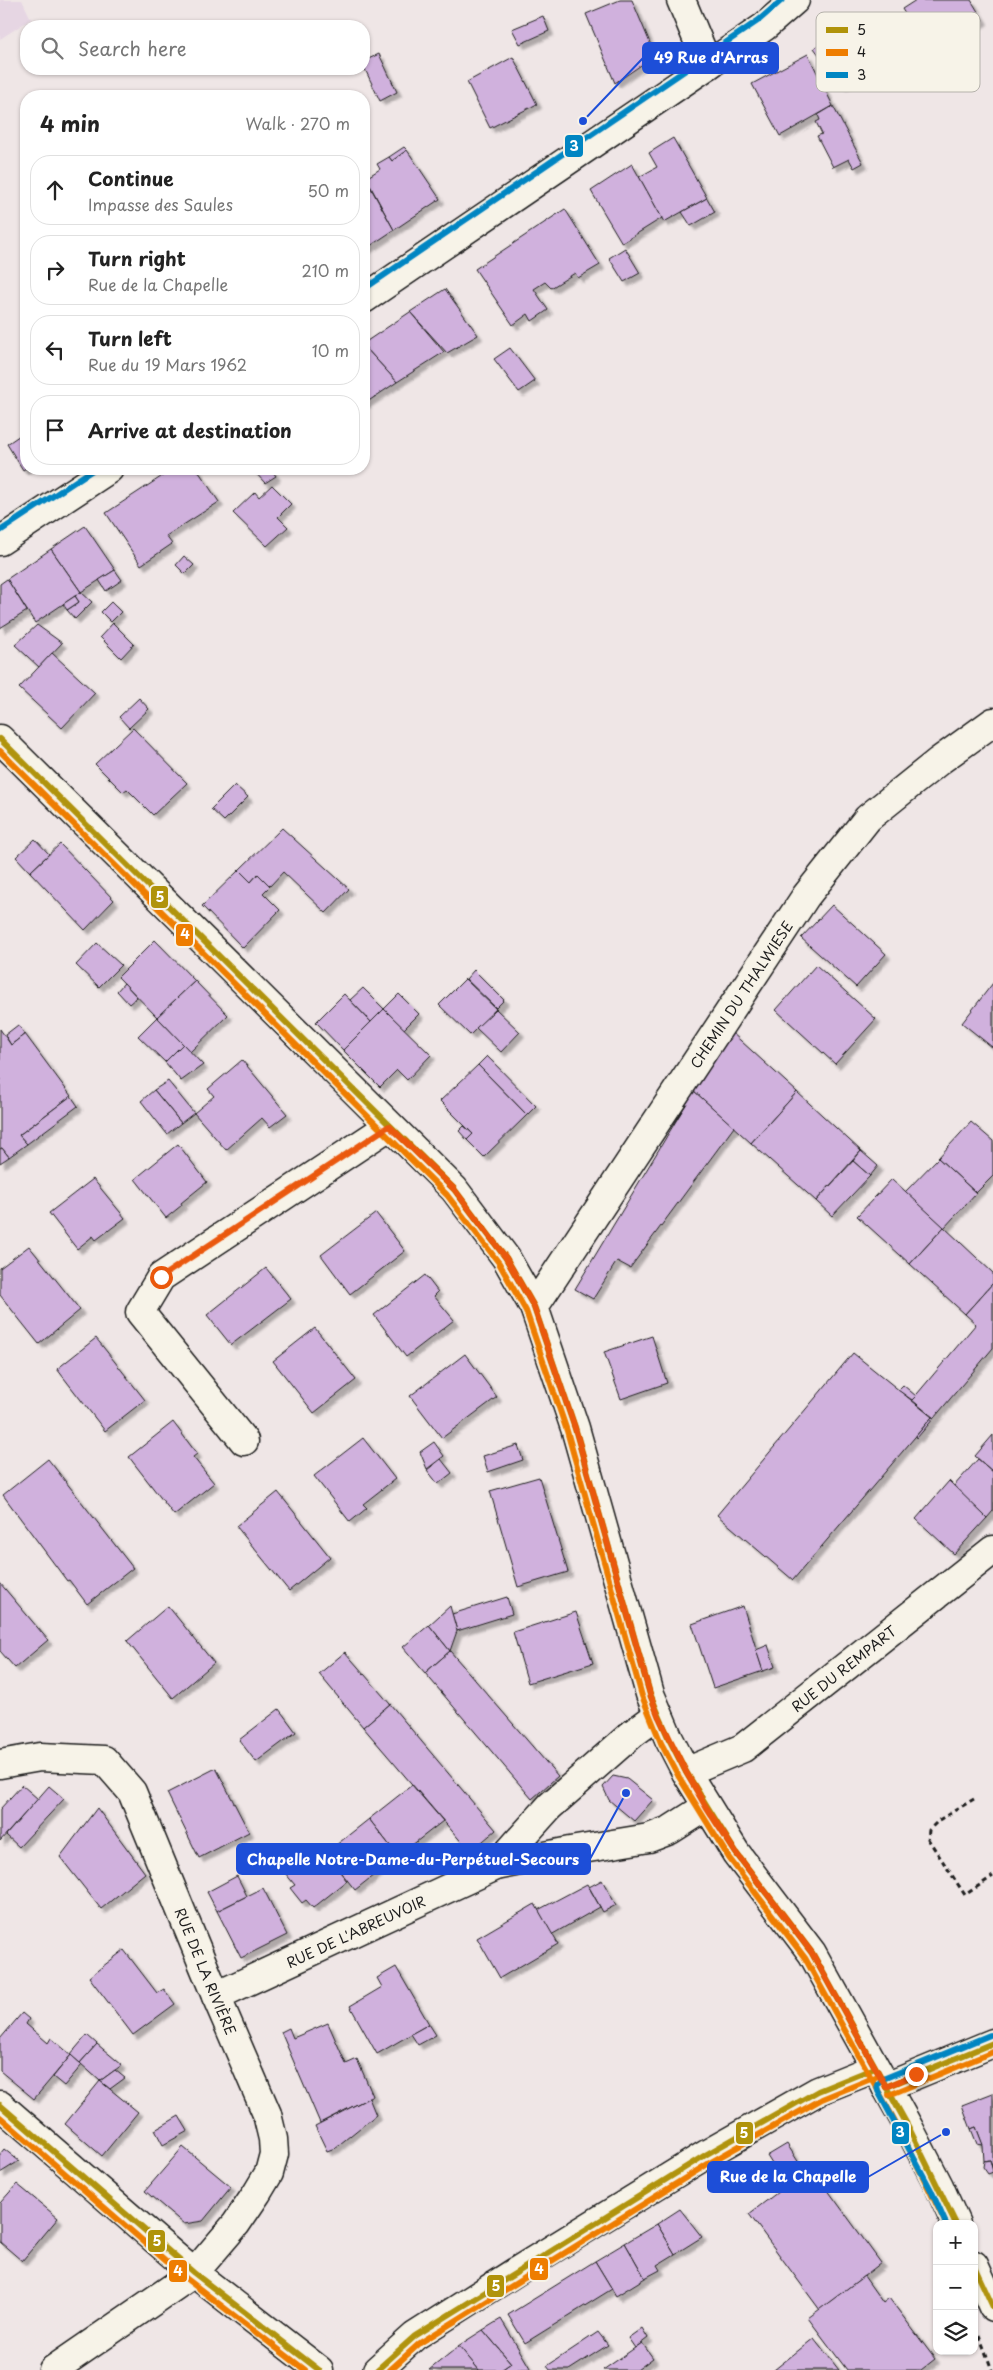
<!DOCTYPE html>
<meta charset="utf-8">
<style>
:root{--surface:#fff;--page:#f2f2f2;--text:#222;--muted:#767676;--line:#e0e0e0}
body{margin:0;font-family:"Playpen Sans",sans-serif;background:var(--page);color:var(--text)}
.controls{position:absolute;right:15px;bottom:15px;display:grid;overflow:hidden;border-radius:10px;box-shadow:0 1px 4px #0004}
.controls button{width:45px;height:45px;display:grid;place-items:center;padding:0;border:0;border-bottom:1px solid var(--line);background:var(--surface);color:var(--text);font:25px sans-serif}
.stop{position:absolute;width:15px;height:15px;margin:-11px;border:4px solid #ea580c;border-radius:50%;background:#fff}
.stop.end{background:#ea580c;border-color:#fff;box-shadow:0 1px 5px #0008}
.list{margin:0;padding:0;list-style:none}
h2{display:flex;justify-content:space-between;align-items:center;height:65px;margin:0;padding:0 20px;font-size:21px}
h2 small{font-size:16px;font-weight:400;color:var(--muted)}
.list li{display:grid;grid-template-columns:32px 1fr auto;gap:15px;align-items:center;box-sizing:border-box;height:70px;margin:0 10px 10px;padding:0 10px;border:1px solid var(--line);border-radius:20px}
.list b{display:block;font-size:19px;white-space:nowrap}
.list p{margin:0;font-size:16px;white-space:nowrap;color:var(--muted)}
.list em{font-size:16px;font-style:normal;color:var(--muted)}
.icon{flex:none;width:28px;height:28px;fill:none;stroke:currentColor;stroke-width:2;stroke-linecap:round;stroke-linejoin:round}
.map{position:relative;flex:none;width:993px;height:2370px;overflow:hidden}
.search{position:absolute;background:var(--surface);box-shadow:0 1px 4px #0004;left:20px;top:20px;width:350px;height:55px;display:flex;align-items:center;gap:12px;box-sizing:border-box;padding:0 18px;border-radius:20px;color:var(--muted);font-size:19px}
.panel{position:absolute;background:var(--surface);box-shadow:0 1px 4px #0004;left:20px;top:90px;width:350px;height:385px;border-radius:20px}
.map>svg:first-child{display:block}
.built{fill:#e6d6e3}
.building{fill:#d0b1dd;stroke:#1c1c1c;filter:url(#shadow)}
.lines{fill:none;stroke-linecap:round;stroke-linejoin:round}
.street-casing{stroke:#1c1c1c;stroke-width:31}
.path{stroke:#1c1c1c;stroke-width:3;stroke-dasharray:5 4;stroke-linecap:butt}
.street{stroke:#f7f3e8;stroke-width:28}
.bus-1-casing{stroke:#f7f3e8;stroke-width:10}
.bus-2-casing{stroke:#f7f3e8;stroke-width:10}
.bus-3-casing{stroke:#f7f3e8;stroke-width:10}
.bus-1{stroke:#b0930a;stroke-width:6}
.bus-2{stroke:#ee7d00;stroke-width:6}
.bus-3{stroke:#0085c2;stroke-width:6}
.route{stroke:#ea580c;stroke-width:6}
.labels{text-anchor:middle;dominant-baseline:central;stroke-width:4;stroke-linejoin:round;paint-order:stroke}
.street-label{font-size:14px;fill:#1c1c1c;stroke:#f7f3e8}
.key{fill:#f7f3e8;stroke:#b5b2ab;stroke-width:1}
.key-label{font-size:14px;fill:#1c1c1c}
.leader{fill:none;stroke:#1d4ed8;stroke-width:2}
.callout-dot{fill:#1d4ed8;stroke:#f7f3e8;stroke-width:2}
.callout{fill:#1d4ed8;stroke:#1d4ed8;stroke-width:2}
.callout-label{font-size:15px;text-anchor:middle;font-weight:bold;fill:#fff}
.line-badge{stroke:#f7f3e8;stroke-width:2}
.badge-label{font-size:14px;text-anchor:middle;font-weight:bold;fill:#fff}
</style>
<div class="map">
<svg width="993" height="2370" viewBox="0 0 993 2370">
<defs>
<filter id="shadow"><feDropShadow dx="4.5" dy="4.5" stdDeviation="1" flood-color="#0004"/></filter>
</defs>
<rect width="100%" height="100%" fill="#efe6e6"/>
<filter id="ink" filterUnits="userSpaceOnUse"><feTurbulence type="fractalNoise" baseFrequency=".02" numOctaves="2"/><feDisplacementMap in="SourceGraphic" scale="10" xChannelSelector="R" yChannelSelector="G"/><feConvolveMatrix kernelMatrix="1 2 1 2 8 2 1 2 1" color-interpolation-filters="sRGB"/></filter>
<g filter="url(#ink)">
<polygon class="built" points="0,0 22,0 31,19 0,39"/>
<g class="building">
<polygon points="620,0 632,0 653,50 650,59 615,83 586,14"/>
<polygon points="916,0 971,0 983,20 930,54 902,9"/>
<polygon points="543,16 549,31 520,44 512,29"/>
<polygon points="845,26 872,65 842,86 814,48"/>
<polygon points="379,54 397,92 380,101 364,67 364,61"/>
<polygon points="808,54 833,106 780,136 752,84"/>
<polygon points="513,57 537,104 490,128 467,82"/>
<polygon points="833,106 863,163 854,168 849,159 833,167 817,136 822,134 816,122 820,120 818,115"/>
<polygon points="673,138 707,198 664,222 639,177 657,167 649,153"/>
<polygon points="404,147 407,150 392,161 389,157"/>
<polygon points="407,150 440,199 394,230 366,178 380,169 377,164 389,157 392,161"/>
<polygon points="632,164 662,218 622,243 591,191"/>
<polygon points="367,181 394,230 364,250 364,184"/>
<polygon points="707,198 715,212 691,226 682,212"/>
<polygon points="565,209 600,265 578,278 575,273 551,288 545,282 534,289 548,310 532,321 528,314 513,325 475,269"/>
<polygon points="625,248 640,273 624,282 609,258"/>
<polygon points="445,289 478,335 447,353 410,312"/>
<polygon points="410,312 444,352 397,382 364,346 364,343"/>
<polygon points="364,346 397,382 364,404"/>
<polygon points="510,348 535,381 519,392 494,359"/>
<polygon points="26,431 26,468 23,470 7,444"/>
<polygon points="173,469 197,469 219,502 166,536 172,544 141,565 106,513"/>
<polygon points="252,469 271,469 276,476 265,483"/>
<polygon points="272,485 291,504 278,517 288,527 267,546 233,513 255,492 259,497"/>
<polygon points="85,526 115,570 81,592 51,549"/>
<polygon points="51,549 81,592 35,623 7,579"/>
<polygon points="184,556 194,565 185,574 176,565"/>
<polygon points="115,570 122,580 106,591 99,580"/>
<polygon points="7,579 27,611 0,628 0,584"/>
<polygon points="81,592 92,602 75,619 67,610 79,602 75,596"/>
<polygon points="75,596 79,602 67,610 63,604"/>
<polygon points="111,602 121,612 111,622 101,612"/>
<polygon points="113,623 134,644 121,658 100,637"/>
<polygon points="37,625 62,643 39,667 15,645"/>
<polygon points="52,653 95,693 62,728 19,688"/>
<polygon points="139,698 149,709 129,728 119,717"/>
<polygon points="133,728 187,783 153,815 127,789 123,792 95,764"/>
<polygon points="235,785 248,797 224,821 211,809"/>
<polygon points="282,828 349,889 326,913 283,872 270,886 258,874 251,882 239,870"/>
<polygon points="35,839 49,854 30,872 16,857"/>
<polygon points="60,844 114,900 85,930 30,872"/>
<polygon points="239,870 251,882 258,874 270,886 263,893 280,910 243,948 202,906"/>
<polygon points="832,905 886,954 856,987 801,938"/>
<polygon points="155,940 195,981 157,1017 118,977"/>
<polygon points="97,943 121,965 99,987 76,965"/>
<polygon points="816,965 876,1019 835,1064 776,1010"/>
<polygon points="474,970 504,1000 496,1008 466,979"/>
<polygon points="465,979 496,1009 470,1035 439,1005"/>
<polygon points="195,981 228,1015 190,1052 157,1017"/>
<polygon points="124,983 137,997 129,1004 117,991"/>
<polygon points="993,983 993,1046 992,1047 962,1023"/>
<polygon points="363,988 384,1009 371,1022 350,1000"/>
<polygon points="344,994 371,1022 343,1050 316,1022"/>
<polygon points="399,994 419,1014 404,1029 384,1009"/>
<polygon points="384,1009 431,1055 407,1080 397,1070 380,1087 343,1050"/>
<polygon points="496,1009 520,1032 501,1052 476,1028"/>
<polygon points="157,1017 183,1044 165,1062 138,1036"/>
<polygon points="18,1025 25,1034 11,1045 5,1035"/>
<polygon points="0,1029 11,1045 25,1034 71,1096 19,1135 27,1144 9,1157 2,1148 0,1149"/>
<polygon points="730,1031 797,1092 751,1143 694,1091"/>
<polygon points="183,1044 203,1065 181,1081 165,1062"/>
<polygon points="487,1056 536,1106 527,1115 478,1065"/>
<polygon points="242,1060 287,1114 270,1127 262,1118 226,1150 194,1113 214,1096 208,1089"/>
<polygon points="478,1065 527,1115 484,1157 467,1140 473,1134 440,1101"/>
<polygon points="168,1081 194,1113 181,1123 154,1090"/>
<polygon points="154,1090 181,1123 167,1134 141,1101"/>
<polygon points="694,1091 734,1127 630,1268 617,1261 593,1299 575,1289"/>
<polygon points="797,1092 861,1151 816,1201 751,1143"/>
<polygon points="71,1096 78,1106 27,1144 19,1135"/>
<polygon points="971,1122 993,1141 993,1176 976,1193 938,1158"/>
<polygon points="464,1126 473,1134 467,1140 459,1131"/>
<polygon points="178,1144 207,1182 181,1203 182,1205 166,1218 135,1179"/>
<polygon points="2,1148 9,1157 0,1163 0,1149"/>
<polygon points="861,1151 878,1166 870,1176 853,1161"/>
<polygon points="938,1158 976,1193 944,1228 905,1192"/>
<polygon points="853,1161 870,1176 832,1216 816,1201"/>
<polygon points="93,1179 125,1218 96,1240 93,1236 77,1249 49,1213"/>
<polygon points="892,1179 944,1227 910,1264 857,1216"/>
<polygon points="376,1213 405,1251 350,1294 321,1255"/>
<polygon points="944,1227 993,1273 993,1283 965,1314 910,1264"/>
<polygon points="29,1246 80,1310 39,1344 0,1295 0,1268"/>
<polygon points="266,1268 291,1299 231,1345 207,1315"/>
<polygon points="425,1275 438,1292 434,1296 454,1320 406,1357 374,1315"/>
<polygon points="993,1283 993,1348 934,1418 912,1400 976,1324 965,1314"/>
<polygon points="315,1328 356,1380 314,1413 273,1361"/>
<polygon points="652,1336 667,1383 621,1399 604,1352"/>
<polygon points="96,1338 145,1400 105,1431 57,1369"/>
<polygon points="853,1353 932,1417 793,1580 717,1515"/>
<polygon points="465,1354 497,1397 442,1438 410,1396"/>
<polygon points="903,1385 916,1396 912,1400 898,1390"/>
<polygon points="932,1417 934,1418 917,1438 916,1436"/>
<polygon points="173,1422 197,1454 193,1457 214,1483 174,1515 129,1457"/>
<polygon points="993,1435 993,1472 975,1456"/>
<polygon points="363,1438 395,1479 363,1504 367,1508 350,1522 314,1476"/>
<polygon points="434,1442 444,1456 427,1469 420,1452"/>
<polygon points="518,1445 523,1460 488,1472 483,1456"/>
<polygon points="48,1459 133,1568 87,1604 69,1580 67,1581 3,1495"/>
<polygon points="441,1459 452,1473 438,1484 427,1470"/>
<polygon points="978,1459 993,1472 993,1511 987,1518 953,1487"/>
<polygon points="539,1477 568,1572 518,1587 490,1491"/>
<polygon points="949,1481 987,1518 954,1554 916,1519"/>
<polygon points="278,1492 330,1557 289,1591 236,1526"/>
<polygon points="0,1583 48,1640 15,1668 0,1651"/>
<polygon points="507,1597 512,1614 457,1631 452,1614"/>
<polygon points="168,1606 214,1663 173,1698 127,1641"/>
<polygon points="450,1606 457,1631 450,1651 429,1625"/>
<polygon points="743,1606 763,1671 713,1688 692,1624"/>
<polygon points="576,1612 593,1663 528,1683 513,1632"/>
<polygon points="429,1625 450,1651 425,1673 403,1647"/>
<polygon points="768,1645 775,1667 763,1671 756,1650"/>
<polygon points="450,1651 558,1776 532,1799 425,1673"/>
<polygon points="345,1652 390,1704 363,1727 319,1674"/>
<polygon points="390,1704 496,1830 470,1852 363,1727"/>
<polygon points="279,1709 296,1732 256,1762 239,1740"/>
<polygon points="216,1768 249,1832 199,1858 167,1793"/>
<polygon points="613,1776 627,1779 653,1800 634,1821 609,1800 603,1787"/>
<polygon points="22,1785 38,1799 0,1841 0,1809"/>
<polygon points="412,1785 443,1821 398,1856 369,1819"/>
<polygon points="49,1786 64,1799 19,1847 6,1835"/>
<polygon points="97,1808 145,1873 101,1909 60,1857"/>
<polygon points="369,1819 398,1856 355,1890 326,1853"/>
<polygon points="320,1846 347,1881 313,1908 306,1900 302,1903 290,1888 295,1885 285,1873"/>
<polygon points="237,1876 247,1896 217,1911 207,1892"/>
<polygon points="602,1880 616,1905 603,1912 589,1887"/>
<polygon points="587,1884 600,1907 551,1935 538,1910"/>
<polygon points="263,1888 287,1935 241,1958 217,1911"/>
<polygon points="535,1904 558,1944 500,1978 477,1938"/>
<polygon points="124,1950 157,1993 164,1989 175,2004 133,2035 89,1977"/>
<polygon points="396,1967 429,2024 377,2054 350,2006 382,1987 377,1978"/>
<polygon points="22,2013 29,2019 26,2024 48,2043 51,2038 71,2055 34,2099 0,2071 0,2039"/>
<polygon points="328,2023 346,2064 357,2059 373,2096 320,2123 281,2032 289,2028 293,2038"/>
<polygon points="429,2024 436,2035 418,2045 411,2034"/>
<polygon points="87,2035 97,2044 80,2063 70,2055"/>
<polygon points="97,2044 122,2065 100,2081 80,2063"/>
<polygon points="71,2055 82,2065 64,2086 53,2077"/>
<polygon points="115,2070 125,2078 110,2089 100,2081"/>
<polygon points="100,2081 138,2112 102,2156 65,2124"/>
<polygon points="993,2093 993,2168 990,2160 984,2161 983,2146 976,2127 971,2129 962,2105"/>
<polygon points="369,2098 376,2115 335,2148 327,2151 315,2126"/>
<polygon points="179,2116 188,2131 163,2145 155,2130"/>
<polygon points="976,2127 983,2145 977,2144 971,2129"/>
<polygon points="787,2144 799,2163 779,2175 767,2156"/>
<polygon points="183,2147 231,2187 203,2221 184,2224 145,2191"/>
<polygon points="4,2149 19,2161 0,2173 0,2154"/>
<polygon points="990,2160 993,2172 988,2174 983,2167 984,2161"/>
<polygon points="811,2167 881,2263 820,2310 749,2214"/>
<polygon points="17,2184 58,2218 22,2261 0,2242 0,2203"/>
<polygon points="680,2209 702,2237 675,2254 657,2224"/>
<polygon points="657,2224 675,2254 657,2265 660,2270 645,2278 625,2243"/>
<polygon points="625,2243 645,2278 616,2296 595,2261"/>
<polygon points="595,2261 612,2289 525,2343 508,2315"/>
<polygon points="864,2276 883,2303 889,2298 935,2359 921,2370 847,2370 808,2318"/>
<polygon points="501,2319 530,2368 528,2370 501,2370 511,2363 483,2330"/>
<polygon points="642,2328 648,2338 635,2348 628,2338"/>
<polygon points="483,2330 511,2363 501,2370 479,2370 458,2346"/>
<polygon points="598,2332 608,2345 569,2370 550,2370 547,2366"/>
<polygon points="814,2338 839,2370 774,2370"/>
<polygon points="642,2343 653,2358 637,2370 603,2370"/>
<polygon points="459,2346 479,2370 429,2370"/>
</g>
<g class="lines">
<defs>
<g id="street">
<polyline points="681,0 708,65"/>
<polyline points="364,299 764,27 795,0"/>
<polyline points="0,541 109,469"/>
<polyline points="0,739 454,1189 506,1258 534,1307 575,1428 650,1694 669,1739 686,1772 736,1853 812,1953 909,2128 939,2186 956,2224"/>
<path id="s1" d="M534 1307 806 896 868 818 939 761 993 722"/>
<polyline points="244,1441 140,1312 161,1277 389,1126"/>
<path id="s2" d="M0 1764 40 1757 104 1760 132 1792 216 1996 267 2114 273 2139 274 2154 269 2173 257 2193 236 2224 194 2273 53 2370"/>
<path id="s3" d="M686 1772 743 1748 993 1550"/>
<polyline points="496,1866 550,1806 632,1734 658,1715"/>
<path id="s4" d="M216 1996 496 1866 570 1851 649 1838 670 1830 706 1807"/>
<polyline points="886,2087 993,2043"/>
<polyline points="0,2105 194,2273 319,2370"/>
<polyline points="974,2265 993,2307"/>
<polyline points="377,2370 415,2336 525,2266 707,2154 818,2091 875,2068"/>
</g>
</defs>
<use href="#street" class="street-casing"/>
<g class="path">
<polyline points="974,1799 939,1820 929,1830 928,1839 965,1895 993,1876"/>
<polyline points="979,2335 992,2370"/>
</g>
<use href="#street" class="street"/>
<defs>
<g id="bus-1">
<polyline points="0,739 454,1189 506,1258 534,1307 575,1428 650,1694 669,1739 686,1772 736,1853 812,1953 909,2128 956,2224"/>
<polyline points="886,2087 993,2043"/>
<polyline points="0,2105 194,2273 319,2370"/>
<polyline points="974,2266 993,2307"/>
<polyline points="377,2370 415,2336 707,2154 818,2091 875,2068"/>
</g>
<g id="bus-2">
<polyline points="0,751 447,1195 499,1263 526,1311 567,1431 642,1696 661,1743 679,1777 729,1858 805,1958 901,2132 946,2224"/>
<polyline points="889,2095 993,2052"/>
<polyline points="0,2117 188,2280 305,2370"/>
<polyline points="390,2370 420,2343 711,2162 822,2099 878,2076"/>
</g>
<g id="bus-3">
<polyline points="364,289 759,20 782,0"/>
<polyline points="0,531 94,469"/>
<polyline points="946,2224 931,2190 878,2091 877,2085 883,2079 990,2035"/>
</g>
</defs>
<use href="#bus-1" class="bus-1-casing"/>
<use href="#bus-2" class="bus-2-casing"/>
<use href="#bus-3" class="bus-3-casing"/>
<use href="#bus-1" class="bus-1"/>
<use href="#bus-2" class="bus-2"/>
<use href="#bus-3" class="bus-3"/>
</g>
</g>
<g class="lines" filter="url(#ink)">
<polyline class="route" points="161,1277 389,1126 454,1189 506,1258 534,1307 575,1428 650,1694 658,1715 686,1772 706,1807 736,1853 812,1953 886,2087 916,2074"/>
</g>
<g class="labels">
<g class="street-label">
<text stroke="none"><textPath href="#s1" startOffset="375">CHEMIN DU THALWIESE</textPath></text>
<text stroke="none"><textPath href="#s3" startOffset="190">RUE DU REMPART</textPath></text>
<text stroke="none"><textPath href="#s4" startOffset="154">RUE DE L'ABREUVOIR</textPath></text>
<text stroke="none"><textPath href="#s2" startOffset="341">RUE DE LA RIVIÈRE</textPath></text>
</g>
</g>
<rect x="816" y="12" width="164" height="80" rx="8" class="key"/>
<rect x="826" y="27" width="22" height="6" fill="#b0930a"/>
<rect x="826" y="49" width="22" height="7" fill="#ee7d00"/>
<rect x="826" y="72" width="22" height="6" fill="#0085c2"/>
<g class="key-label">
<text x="857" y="35">5</text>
<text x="857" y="57">4</text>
<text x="857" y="80">3</text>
</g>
<path class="leader" d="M583 121L643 58M626 1793L590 1859M946 2132L868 2177"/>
<g class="callout-dot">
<circle cx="583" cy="121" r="5"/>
<circle cx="626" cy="1793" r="5"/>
<circle cx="946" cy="2132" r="5"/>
</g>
<g class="callout">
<rect x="643" y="43" width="135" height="30" rx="5"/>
<rect x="237" y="1844" width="353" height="30" rx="5"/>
<rect x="708" y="2162" width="160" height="30" rx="5"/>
</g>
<g class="callout-label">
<text x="711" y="63">49 Rue d'Arras</text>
<text x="413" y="1865">Chapelle Notre-Dame-du-Perpétuel-Secours</text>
<text x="788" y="2182">Rue de la Chapelle</text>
</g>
<g class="line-badge">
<rect x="564" y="134" width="20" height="24" rx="5" fill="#0085c2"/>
<rect x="150" y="885" width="19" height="24" rx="5" fill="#b0930a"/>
<rect x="175" y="923" width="19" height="24" rx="5" fill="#ee7d00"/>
<rect x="891" y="2121" width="19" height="24" rx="5" fill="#0085c2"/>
<rect x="735" y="2121" width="19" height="24" rx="5" fill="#b0930a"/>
<rect x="147" y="2229" width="19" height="24" rx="5" fill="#b0930a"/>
<rect x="529" y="2257" width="20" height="24" rx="5" fill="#ee7d00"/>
<rect x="168" y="2259" width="20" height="24" rx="5" fill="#ee7d00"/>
<rect x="486" y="2274" width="19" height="24" rx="5" fill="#b0930a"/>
</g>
<g class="badge-label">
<text x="574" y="151">3</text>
<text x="160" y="902">5</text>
<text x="185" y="939">4</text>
<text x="900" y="2137">3</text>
<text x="744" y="2138">5</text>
<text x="157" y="2246">5</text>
<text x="539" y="2274">4</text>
<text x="178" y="2276">4</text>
<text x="496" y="2291">5</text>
</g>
</svg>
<div class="controls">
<button>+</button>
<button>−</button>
<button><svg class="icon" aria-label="layers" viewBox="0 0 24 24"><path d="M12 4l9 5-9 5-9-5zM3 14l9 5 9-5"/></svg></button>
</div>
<div class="stop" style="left:161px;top:1277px"></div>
<div class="stop end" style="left:916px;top:2074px"></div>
<div class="search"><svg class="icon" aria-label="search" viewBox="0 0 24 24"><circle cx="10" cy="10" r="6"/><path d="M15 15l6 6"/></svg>Search here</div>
<section class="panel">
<h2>4 min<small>Walk · 270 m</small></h2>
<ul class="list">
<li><svg class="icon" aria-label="ahead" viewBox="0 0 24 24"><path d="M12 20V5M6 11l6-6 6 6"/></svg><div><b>Continue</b><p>Impasse des Saules</p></div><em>50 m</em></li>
<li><svg class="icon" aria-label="right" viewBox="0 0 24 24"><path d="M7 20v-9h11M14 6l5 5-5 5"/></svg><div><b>Turn right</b><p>Rue de la Chapelle</p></div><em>210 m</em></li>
<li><svg class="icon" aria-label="left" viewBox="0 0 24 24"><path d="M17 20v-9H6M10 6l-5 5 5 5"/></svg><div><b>Turn left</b><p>Rue du 19 Mars 1962</p></div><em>10 m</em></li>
<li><svg class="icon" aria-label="arrive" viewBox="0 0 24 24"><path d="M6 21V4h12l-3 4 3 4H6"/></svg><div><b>Arrive at destination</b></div></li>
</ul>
</section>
</div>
